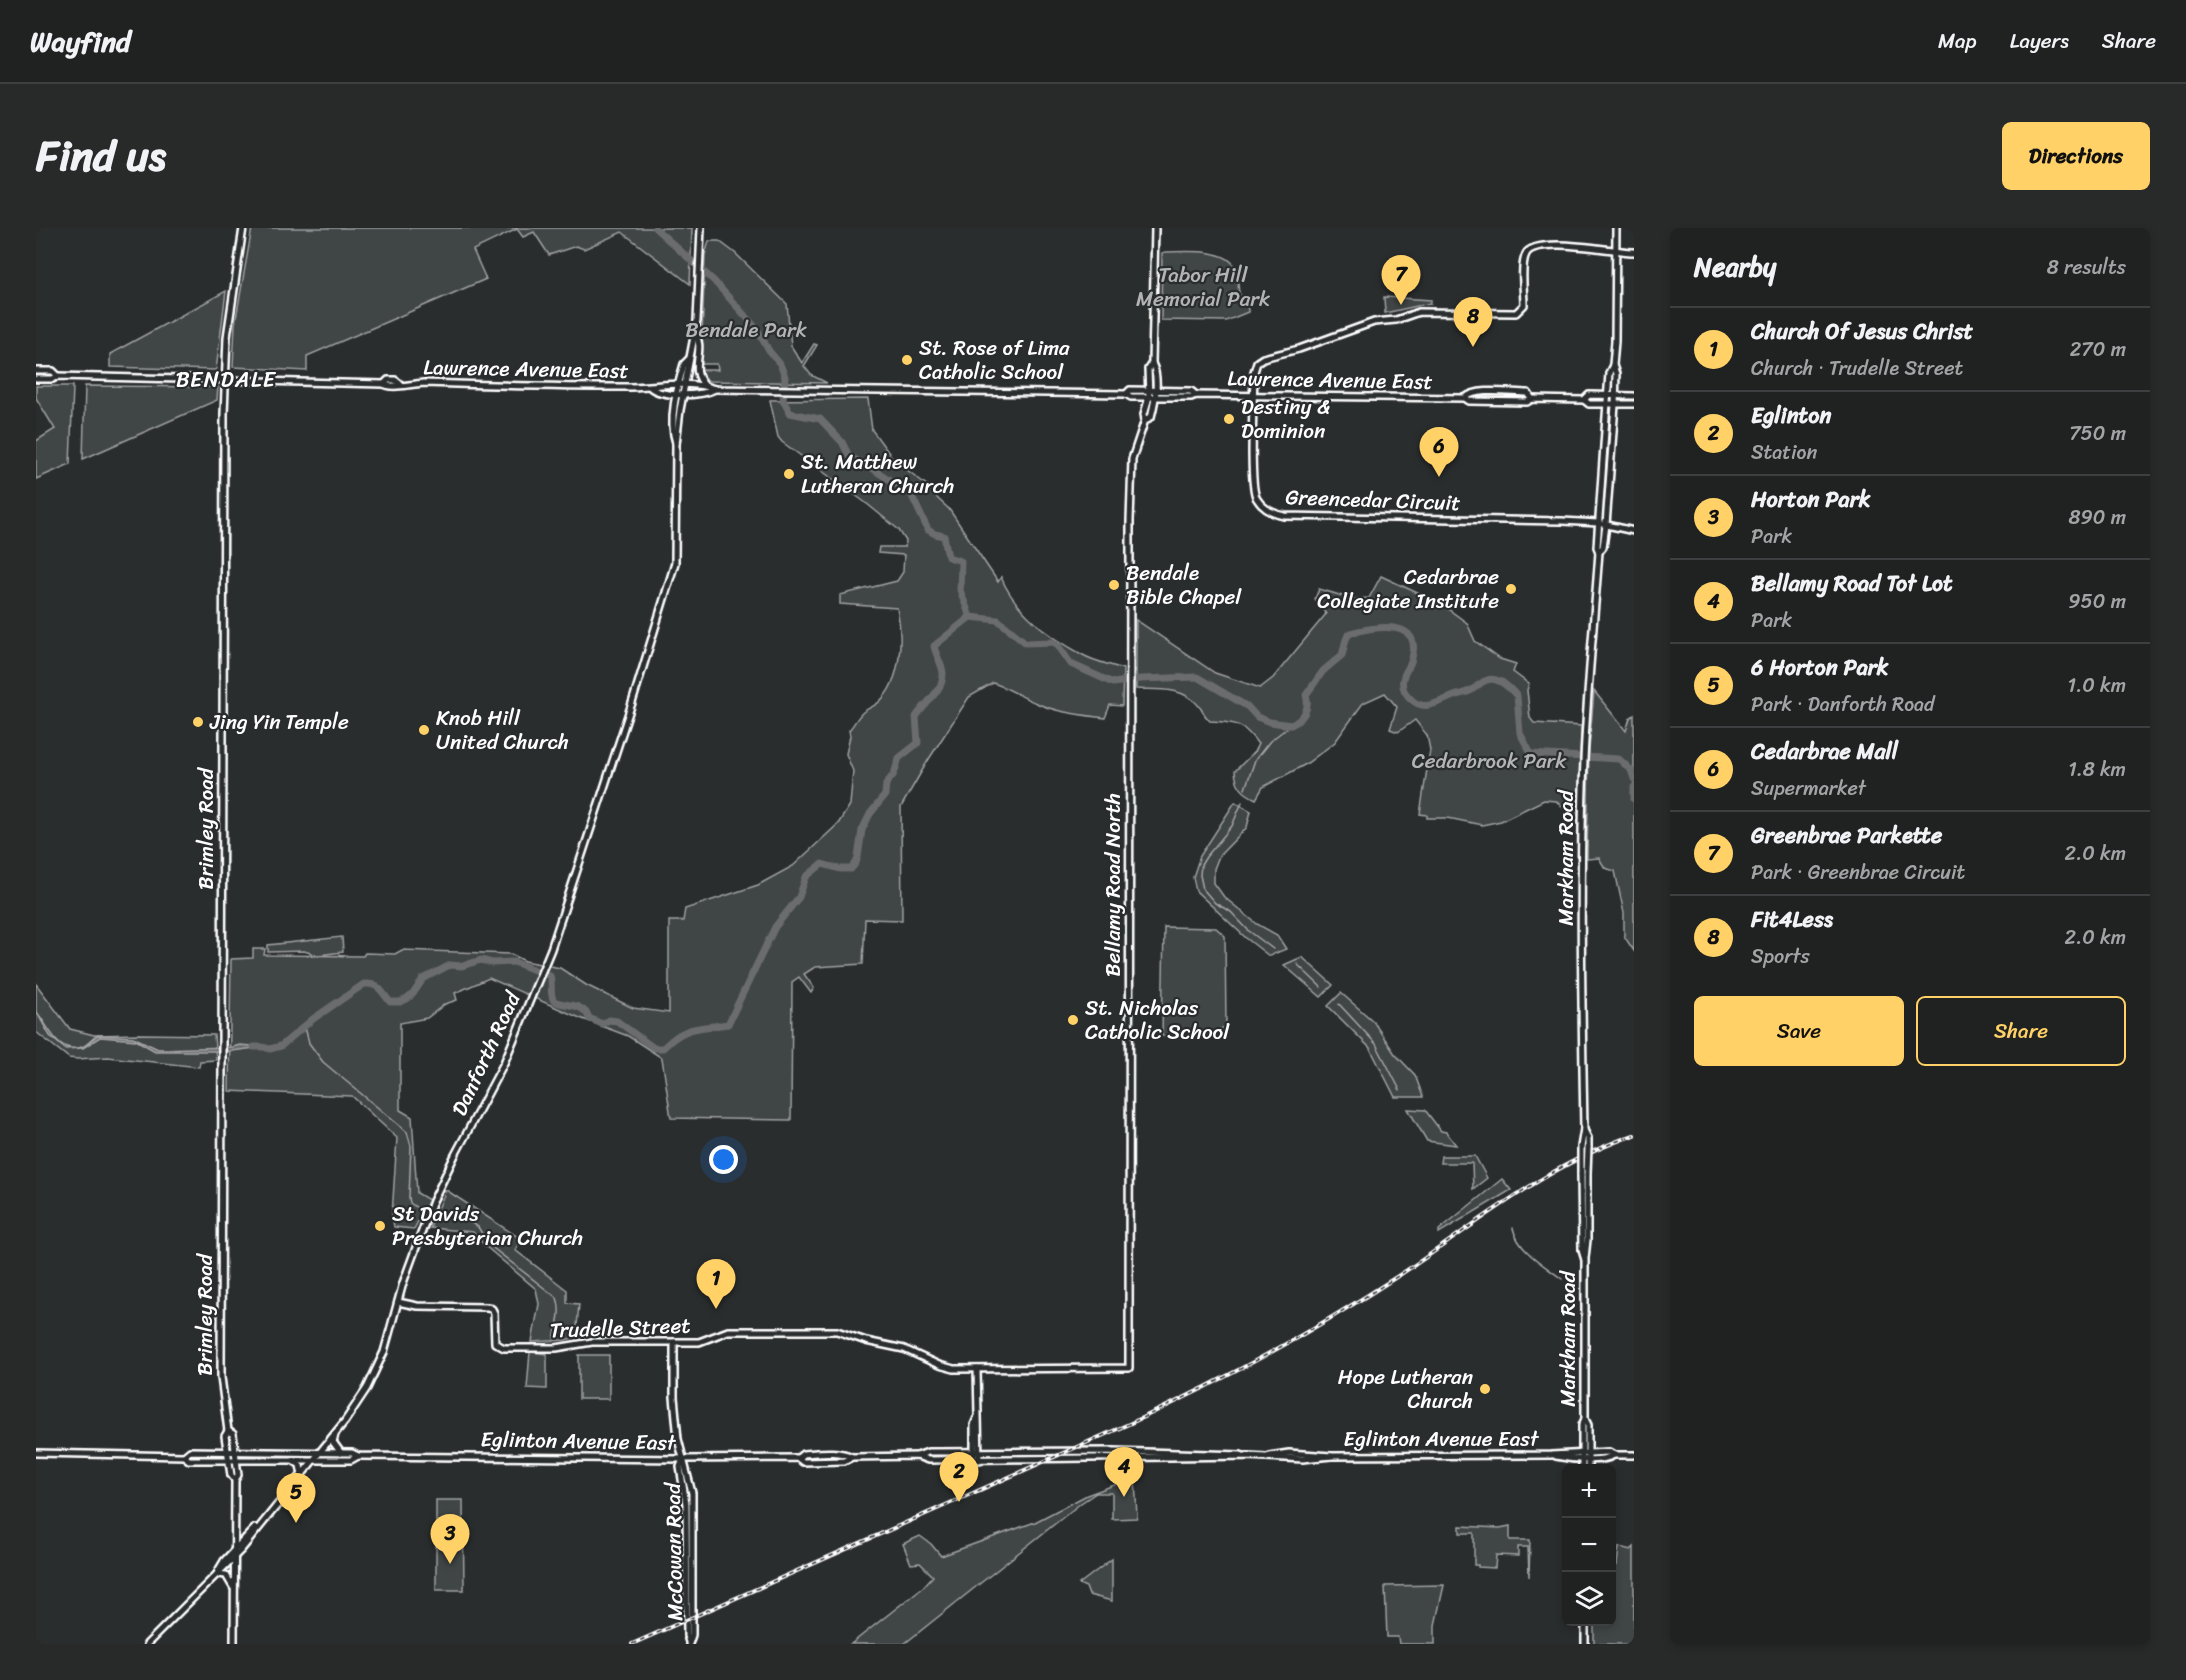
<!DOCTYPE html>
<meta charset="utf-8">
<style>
:root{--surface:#202222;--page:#282a2a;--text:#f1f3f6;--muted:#a2a4a5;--line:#3d3f40;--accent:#ffd166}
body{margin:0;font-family:Sriracha,sans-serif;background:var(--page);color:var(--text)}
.controls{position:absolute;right:18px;bottom:18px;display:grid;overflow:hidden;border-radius:9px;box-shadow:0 3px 9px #0003}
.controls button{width:54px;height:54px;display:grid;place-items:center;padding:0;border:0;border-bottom:2px solid var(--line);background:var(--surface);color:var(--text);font:30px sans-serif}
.you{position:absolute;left:688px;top:932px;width:21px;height:21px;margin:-15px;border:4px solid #fff;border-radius:50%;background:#1a73e8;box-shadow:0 0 0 9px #1a73e833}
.badge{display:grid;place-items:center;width:39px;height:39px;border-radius:50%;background:var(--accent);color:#111;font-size:20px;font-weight:700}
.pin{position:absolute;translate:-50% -50px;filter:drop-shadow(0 2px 3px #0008)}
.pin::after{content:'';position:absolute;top:32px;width:21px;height:18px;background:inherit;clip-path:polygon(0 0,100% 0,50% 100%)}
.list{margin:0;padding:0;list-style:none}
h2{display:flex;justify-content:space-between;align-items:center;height:78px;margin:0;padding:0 24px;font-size:26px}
h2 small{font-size:20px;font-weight:400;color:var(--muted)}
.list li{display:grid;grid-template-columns:39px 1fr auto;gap:18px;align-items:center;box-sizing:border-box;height:84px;padding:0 24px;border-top:2px solid var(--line)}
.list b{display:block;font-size:22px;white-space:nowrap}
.list p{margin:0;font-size:20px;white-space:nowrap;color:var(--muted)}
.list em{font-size:20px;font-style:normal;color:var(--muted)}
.actions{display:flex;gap:12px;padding:18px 24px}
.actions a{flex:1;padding:14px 0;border:2px solid var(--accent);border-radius:9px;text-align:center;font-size:21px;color:var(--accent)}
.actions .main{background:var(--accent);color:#111}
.icon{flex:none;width:33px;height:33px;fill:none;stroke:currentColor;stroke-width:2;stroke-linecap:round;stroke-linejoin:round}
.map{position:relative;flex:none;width:1598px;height:1416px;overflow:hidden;border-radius:9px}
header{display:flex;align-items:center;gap:36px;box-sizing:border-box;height:84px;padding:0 30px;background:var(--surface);border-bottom:2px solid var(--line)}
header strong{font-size:28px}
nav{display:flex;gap:33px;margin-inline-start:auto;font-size:21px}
.intro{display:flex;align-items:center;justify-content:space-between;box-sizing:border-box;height:144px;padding:0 36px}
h1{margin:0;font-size:42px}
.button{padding:15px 27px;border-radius:9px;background:var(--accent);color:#111;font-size:21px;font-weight:700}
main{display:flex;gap:36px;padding:0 36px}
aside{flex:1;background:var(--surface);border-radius:9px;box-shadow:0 3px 9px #0003}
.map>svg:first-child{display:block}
.green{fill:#414445;stroke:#a0a2a2;stroke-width:1.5}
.water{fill:#6a6c6d;stroke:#a6a7a7;stroke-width:1.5}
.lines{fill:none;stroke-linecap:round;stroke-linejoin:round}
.stream{stroke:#a6a7a7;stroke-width:1.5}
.river{stroke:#6a6c6d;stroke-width:7}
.secondary-casing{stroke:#fff;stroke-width:10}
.primary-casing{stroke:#fff;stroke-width:10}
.secondary{stroke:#2a2d2e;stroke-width:5}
.primary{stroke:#2a2d2e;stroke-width:5}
.rail-casing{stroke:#fff;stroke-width:4}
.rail{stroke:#2a2d2e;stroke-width:1.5;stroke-dasharray:4.5;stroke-linecap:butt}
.primary-bridge-casing{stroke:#fff;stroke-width:10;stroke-linecap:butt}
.primary-bridge{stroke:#2a2d2e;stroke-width:5}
.poi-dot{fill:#ffd166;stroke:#2a2d2e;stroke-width:2}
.labels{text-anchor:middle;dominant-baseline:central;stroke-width:4.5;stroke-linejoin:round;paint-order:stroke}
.park-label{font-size:21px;fill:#b3b4b5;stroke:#2a2d2e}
.poi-label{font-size:21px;fill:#fff;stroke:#2a2d2e;text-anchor:start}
.street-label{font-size:21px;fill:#fff;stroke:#2a2d2e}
.neighbourhood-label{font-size:22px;letter-spacing:1.5px;fill:#fff;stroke:#2a2d2e}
</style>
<header>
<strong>Wayfind</strong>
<nav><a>Map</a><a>Layers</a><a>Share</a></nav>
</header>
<div class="intro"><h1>Find us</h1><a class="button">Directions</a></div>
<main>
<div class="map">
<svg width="1598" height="1416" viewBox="0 0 1598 1416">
<rect width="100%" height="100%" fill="#2a2d2e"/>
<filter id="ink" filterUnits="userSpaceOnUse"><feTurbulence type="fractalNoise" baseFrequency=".0167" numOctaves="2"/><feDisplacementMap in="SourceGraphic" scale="12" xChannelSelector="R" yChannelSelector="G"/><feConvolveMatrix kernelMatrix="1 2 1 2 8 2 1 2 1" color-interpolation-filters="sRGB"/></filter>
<g filter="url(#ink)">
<g class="green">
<polygon points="216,0 656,0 654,56 586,4 548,21 540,18 513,27 498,4 487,9 481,1 437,22 450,51 271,128 271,143 197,139 199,96"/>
<polygon points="673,13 683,13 699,25 751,76 755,118 766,135 778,116 781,117 768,138 775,147 791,155 673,153 666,149 665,142 682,142 681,136 665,136 669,27"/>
<path d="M1129 24C1148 24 1190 19 1200 40 1204 47 1201 56 1203 64 1205 72 1213 76 1212 84L1190 93 1125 92 1126 25Z"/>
<polygon points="190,63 180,142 74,139 74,126"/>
<polygon points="1348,69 1395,72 1395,75 1349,85"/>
<polygon points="0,158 37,158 34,236 0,251 0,213 19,201 0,170"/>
<polygon points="49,158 182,159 181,172 47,231"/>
<path d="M832 171 836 202 858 232 892 258 902 271 913 281 962 354 965 349C980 385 1014 409 1047 427 1059 434 1074 436 1087 441L1086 478 1074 477 1069 490C1046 487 1022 485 1000 475 985 469 973 460 957 455L933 469 891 534 865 579 866 692 829 691 827 736 779 739 768 746 778 760 775 765 763 749 756 754 755 892 635 890 626 830 592 808 544 790 453 750 419 765 421 772 409 776 391 790 364 795V882L376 889 381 965 393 972 378 1001 358 999 356 987 361 910 316 868 193 863 195 731 217 730V721H229L228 727 327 728 329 725 359 726 366 722 475 726 489 733 524 740 550 757 597 780 633 785V693H647L649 681 722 657 757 638 802 596 814 577 817 543 810 526 814 508 813 502C818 497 821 489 827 484 832 480 839 478 843 474 866 453 867 408 861 380L804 376V367L861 353 867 344 868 327 842 325 843 319H869L870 313 863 302 830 275 746 214 742 209 734 172Z"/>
<path d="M1345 348 1405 376 1431 395 1439 413 1464 431 1480 436 1477 444 1493 456 1491 462 1494 490 1498 495 1545 498 1542 593 1520 573 1508 572 1465 593 1446 597 1412 590H1391V587L1384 586 1394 522 1391 507 1379 492 1362 504 1354 501 1361 479 1349 465 1327 475 1299 514 1270 536 1227 559 1220 571C1207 565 1200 558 1199 543L1218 524 1222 516C1206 494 1200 495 1174 493 1169 489 1167 483 1163 478 1147 458 1122 462 1100 461V392L1179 445 1224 460 1237 450 1290 386 1279 371 1283 361 1317 371 1333 370Z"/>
<polygon points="1558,463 1590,503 1594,490 1598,487 1598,723 1588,708 1588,685 1579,643 1569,640 1563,630 1551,631 1553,522"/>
<polygon points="1199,574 1215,583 1211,599 1183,628 1178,641 1178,655 1188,669 1221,696 1241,707 1250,721 1233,728 1210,710 1160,663 1157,649 1164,628"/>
<polygon points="1128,699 1180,700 1189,708 1190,799 1158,810 1126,808"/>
<polygon points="306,709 307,724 282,727 268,723 232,724 232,717"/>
<polygon points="1266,729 1297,757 1285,769 1248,737"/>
<polygon points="0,756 34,801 58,807 103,806 178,807 180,832 164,833 163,839 72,829 41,831 33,830 0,804"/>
<polygon points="1305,765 1337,793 1359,826 1379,847 1387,869 1359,869 1334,820 1292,778"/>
<polygon points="1372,881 1389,882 1405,903 1410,904 1420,917 1391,913"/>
<polygon points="1405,928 1439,928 1451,950 1437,961 1436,935 1404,935"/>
<polygon points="1466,951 1475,962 1403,1005 1403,1002"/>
<polygon points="410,962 485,1011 479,1022 531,1062 531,1075 543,1076 540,1109 529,1112 496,1114 503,1076 500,1061 448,1017 437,1004 394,1000"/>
<polygon points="494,1124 511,1126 511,1161 491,1160"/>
<rect x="543" y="1127" width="30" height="44"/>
<polygon points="1099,1250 1101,1290 1076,1291 1076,1265 1060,1265 1045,1275 868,1416 815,1416 887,1359 897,1348 884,1335 875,1336 867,1316 884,1308 895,1316 905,1328 999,1294 1051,1267 1081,1256 1080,1252"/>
<polygon points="400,1272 427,1272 428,1362 400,1362"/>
<polygon points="1424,1298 1464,1300 1474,1298 1474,1312 1494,1312 1493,1349 1492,1319 1482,1319 1482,1328 1460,1327 1459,1340 1442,1339 1442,1337 1438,1337 1438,1305 1424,1305"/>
<polygon points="1583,1319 1595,1322 1598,1319 1598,1416 1558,1416 1558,1394 1576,1394 1576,1341 1581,1337"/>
<polygon points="1076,1331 1076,1373 1053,1367 1050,1359 1043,1356"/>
<polygon points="1408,1357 1399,1397 1399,1416 1363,1416 1362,1409 1351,1409 1349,1358"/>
</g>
<path class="water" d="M0 783C13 798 21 827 46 819 52 817 56 810 62 807L97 809 122 821 196 819 204 817 227 819 196 823H119L100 812 64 809 47 820 29 821 14 808Z"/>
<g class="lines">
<g class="stream">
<polyline points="1209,561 1219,532 1234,513 1255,497"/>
<polyline points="1206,574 1196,598 1170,629 1165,637 1164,647 1167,661 1179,675 1195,684 1213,703 1237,721"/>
<polyline points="1261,736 1285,759"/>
<polyline points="1303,776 1340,816 1364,862"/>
<polyline points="269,799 273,815 287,834 371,904 375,918 373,969 374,975 384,982"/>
<path d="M403 988 430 992 442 999 453 1017 521 1070C526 1082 521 1098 518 1110"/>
<path d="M1477 1000C1482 1023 1508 1037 1526 1051"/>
</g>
<g class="river">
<polyline points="619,0 678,53 721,101 733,123 744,136 749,149 747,172 754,185 784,191 806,214 813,228 840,243 875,266 892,302 899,306 908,308 912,329 925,333 924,362 934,389"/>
<path d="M934 389 962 392 990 415 1017 414 1021 416 1035 436 1077 455 1105 451 1161 449 1212 479 1221 489 1234 494 1255 497C1268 491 1274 480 1270 467L1287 443 1306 427C1310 416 1307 405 1322 403 1345 398 1386 393 1376 430 1375 438 1368 444 1367 451 1365 459 1370 467 1376 472 1389 484 1404 473 1418 468 1424 466 1430 465 1436 462 1443 457 1450 449 1460 452 1469 454 1475 462 1481 468L1484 505 1495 526 1583 531 1595 542 1598 551"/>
<polyline points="1598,559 1598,571"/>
<path d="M218 819H227L234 821 245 818 277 791 328 756C343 755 345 763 354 774H364L371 771 377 766 387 751 414 737 426 738 445 732 456 735 478 734 514 748C517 756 513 766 518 773 530 779 547 774 553 790L566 796 573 792 581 793 618 820H627C650 797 661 801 692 796L739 699 763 669 770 649 786 636 804 641H815L820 635 822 629 826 602 834 586 849 567 850 556 858 546 863 530 882 515 880 489C888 476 908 462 907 445 906 436 900 428 898 418L934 389"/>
</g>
<defs>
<g id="secondary">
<path d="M1598 24C1578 24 1500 7 1490 26 1484 37 1488 64 1488 77L1480 85 1383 84 1360 92 1338 94 1263 121 1227 130 1221 134 1218 144C1218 166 1212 258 1221 271 1227 281 1238 286 1249 288L1526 293 1562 295 1598 303"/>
<path d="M659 103C670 125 652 139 669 158"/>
<polyline points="0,143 17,143 22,148"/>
<path d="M0 151H17L22 148 348 156C355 161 377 156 387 155 453 157 519 159 584 159 616 160 648 151 679 161L1090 166 1095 169H1155L1160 167 1429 170 1433 173 1491 174 1496 171 1548 172 1553 176H1598"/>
<polyline points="348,156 352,152 359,152 364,156"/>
<path d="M614 159C626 170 665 168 679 161"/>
<polyline points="1090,166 1094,162 1155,163 1160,167"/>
<path d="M1429 170C1441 159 1475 165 1492 165L1496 171"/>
<polyline points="1548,172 1553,167 1598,168"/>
<path d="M1109 192 1115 189C1119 173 1124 151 1116 135L1119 0"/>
<path d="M640 215C632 191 641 160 648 136L653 131"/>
<polyline points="362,1074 381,1078 452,1079 456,1081 458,1085 459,1115 468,1120 520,1120 556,1114 663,1114 692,1103 801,1103 830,1113 868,1121 903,1137 918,1141 1093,1140 1094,293 1096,231 1109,192 1108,186 1113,169 1112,141 1116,135"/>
<polyline points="638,1114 638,1169 642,1211 656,1265 656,1407 653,1416"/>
<polyline points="941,1141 943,1232"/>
<polyline points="192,1203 197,1206 202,1247 199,1252 198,1416"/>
<polyline points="647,1231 644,1239 650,1276 651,1408 653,1414"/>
<polyline points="938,1232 938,1197 941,1190"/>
<polyline points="199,1252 195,1247 189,1208 192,1203 185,1149 188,186 191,109 207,0"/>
<polyline points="182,1343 188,1333 219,1300"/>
<polyline points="181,1346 190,1347 197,1359"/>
<polyline points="111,1416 205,1322 309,1193 331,1160 348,1124 367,1055 397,973 419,927 468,835 515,721 596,475 639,335 640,216 644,182 661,93 665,0"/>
</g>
<g id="primary">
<polyline points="1563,324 1567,319 1570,297 1579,177 1580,146 1577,137"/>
<polyline points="1548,902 1552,910 1552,920"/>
<path d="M1545 919 1548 901C1546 778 1543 655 1548 532 1551 463 1558 393 1563 324L1561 319 1573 145 1577 137 1579 113 1580 0"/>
<polyline points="1545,946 1546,1022 1549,1032 1549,1191 1546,1197 1546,1240"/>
<polyline points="1549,1030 1551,1012 1551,945"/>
<polyline points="1549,1191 1552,1197 1552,1240"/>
<polyline points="299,1206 297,1214 305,1225"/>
<polyline points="0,1225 148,1228 153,1232 315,1232 322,1228"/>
<polyline points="148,1228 154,1223 316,1225 322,1228 647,1231 762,1230 767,1234 808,1233 816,1229"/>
<polyline points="881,1228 892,1224 1078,1223 1205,1227"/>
<polyline points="1233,1228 1253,1225 1295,1228 1515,1227 1573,1224 1578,1227 1598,1227"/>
<path d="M1520 1228C1534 1231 1566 1235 1578 1227"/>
<path d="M762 1230 767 1226C783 1225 802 1222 816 1229L881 1228 892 1232 1213 1228 1267 1231 1295 1228"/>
<polyline points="257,1232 264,1237 266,1247"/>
<polyline points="1549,1394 1549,1416"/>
</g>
</defs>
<use href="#secondary" class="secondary-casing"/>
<use href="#primary" class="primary-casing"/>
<use href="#secondary" class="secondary"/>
<use href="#primary" class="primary"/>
<defs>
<path id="rail" d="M596 1416 1095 1195C1189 1152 1279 1102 1365 1046 1441 996 1510 937 1598 907"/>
</defs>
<use href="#rail" class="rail-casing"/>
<use href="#rail" class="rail"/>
<defs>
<g id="primary-bridge">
<polyline points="1551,945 1552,920"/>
<polyline points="1545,946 1545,919"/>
</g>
</defs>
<use href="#primary-bridge" class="primary-bridge-casing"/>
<use href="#primary-bridge" class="primary-bridge"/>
</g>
</g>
<g class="poi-dot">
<circle cx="871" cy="132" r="6"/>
<circle cx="1193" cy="191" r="6"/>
<circle cx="753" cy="246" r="6"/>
<circle cx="1078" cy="357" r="6"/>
<circle cx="1475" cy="361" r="6"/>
<circle cx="162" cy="494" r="6"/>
<circle cx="388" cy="502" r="6"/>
<circle cx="1037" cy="792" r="6"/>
<circle cx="344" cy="998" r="6"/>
<circle cx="1449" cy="1161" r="6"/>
</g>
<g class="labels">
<g class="park-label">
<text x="1167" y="47">Tabor Hill<tspan x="1167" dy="24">Memorial Park</tspan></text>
<text x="710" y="102">Bendale Park</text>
<text x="1453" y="533">Cedarbrook Park</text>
</g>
<g class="poi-label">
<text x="883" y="120">St. Rose of Lima<tspan x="883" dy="24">Catholic School</tspan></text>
<text x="1205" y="179">Destiny &amp;<tspan x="1205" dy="24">Dominion</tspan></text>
<text x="765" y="234">St. Matthew<tspan x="765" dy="24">Lutheran Church</tspan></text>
<text x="1090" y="345">Bendale<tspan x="1090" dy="24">Bible Chapel</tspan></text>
<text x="1463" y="349" text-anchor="end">Cedarbrae<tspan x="1463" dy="24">Collegiate Institute</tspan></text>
<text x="400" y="490">Knob Hill<tspan x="400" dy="24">United Church</tspan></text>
<text x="174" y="494">Jing Yin Temple</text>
<text x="1049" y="780">St. Nicholas<tspan x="1049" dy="24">Catholic School</tspan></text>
<text x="356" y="986">St Davids<tspan x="356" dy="24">Presbyterian Church</tspan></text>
<text x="1437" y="1149" text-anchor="end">Hope Lutheran<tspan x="1437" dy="24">Church</tspan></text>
</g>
<g class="street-label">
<text transform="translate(490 141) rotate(1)">Lawrence Avenue East</text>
<text transform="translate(1294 152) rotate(1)">Lawrence Avenue East</text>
<text transform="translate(1337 272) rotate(2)">Greencedar Circuit</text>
<text transform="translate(170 601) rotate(-90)">Brimley Road</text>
<text transform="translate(1530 630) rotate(-90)">Markham Road</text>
<text transform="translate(1077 657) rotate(-90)">Bellamy Road North</text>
<text transform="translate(450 826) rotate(-65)">Danforth Road</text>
<text transform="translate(169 1087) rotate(-90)">Brimley Road</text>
<text transform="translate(584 1100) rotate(-2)">Trudelle Street</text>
<text transform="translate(1532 1111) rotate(-90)">Markham Road</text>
<text x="1405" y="1211">Eglinton Avenue East</text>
<text transform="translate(542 1213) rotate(1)">Eglinton Avenue East</text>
<text transform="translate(638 1324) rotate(-91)">McCowan Road</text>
</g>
<g class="neighbourhood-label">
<text x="190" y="151">BENDALE</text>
</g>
</g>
</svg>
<div class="controls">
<button>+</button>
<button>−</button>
<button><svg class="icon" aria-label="layers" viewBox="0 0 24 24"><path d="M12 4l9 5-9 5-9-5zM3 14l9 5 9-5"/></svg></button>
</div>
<div class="you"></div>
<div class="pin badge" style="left:680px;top:1081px">1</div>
<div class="pin badge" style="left:923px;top:1274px">2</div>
<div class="pin badge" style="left:414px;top:1336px">3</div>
<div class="pin badge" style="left:1088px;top:1269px">4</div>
<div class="pin badge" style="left:260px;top:1295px">5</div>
<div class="pin badge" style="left:1403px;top:249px">6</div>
<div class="pin badge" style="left:1365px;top:77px">7</div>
<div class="pin badge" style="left:1437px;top:119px">8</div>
</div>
<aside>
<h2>Nearby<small>8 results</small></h2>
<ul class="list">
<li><span class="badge">1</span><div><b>Church Of Jesus Christ</b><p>Church · Trudelle Street</p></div><em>270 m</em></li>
<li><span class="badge">2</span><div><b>Eglinton</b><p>Station</p></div><em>750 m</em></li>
<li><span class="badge">3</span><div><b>Horton Park</b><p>Park</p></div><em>890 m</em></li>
<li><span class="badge">4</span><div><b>Bellamy Road Tot Lot</b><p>Park</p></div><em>950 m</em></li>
<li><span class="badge">5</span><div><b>6 Horton Park</b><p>Park · Danforth Road</p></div><em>1.0 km</em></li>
<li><span class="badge">6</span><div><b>Cedarbrae Mall</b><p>Supermarket</p></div><em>1.8 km</em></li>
<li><span class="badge">7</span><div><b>Greenbrae Parkette</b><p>Park · Greenbrae Circuit</p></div><em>2.0 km</em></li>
<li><span class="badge">8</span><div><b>Fit4Less</b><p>Sports</p></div><em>2.0 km</em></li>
</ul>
<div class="actions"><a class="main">Save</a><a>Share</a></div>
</aside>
</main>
